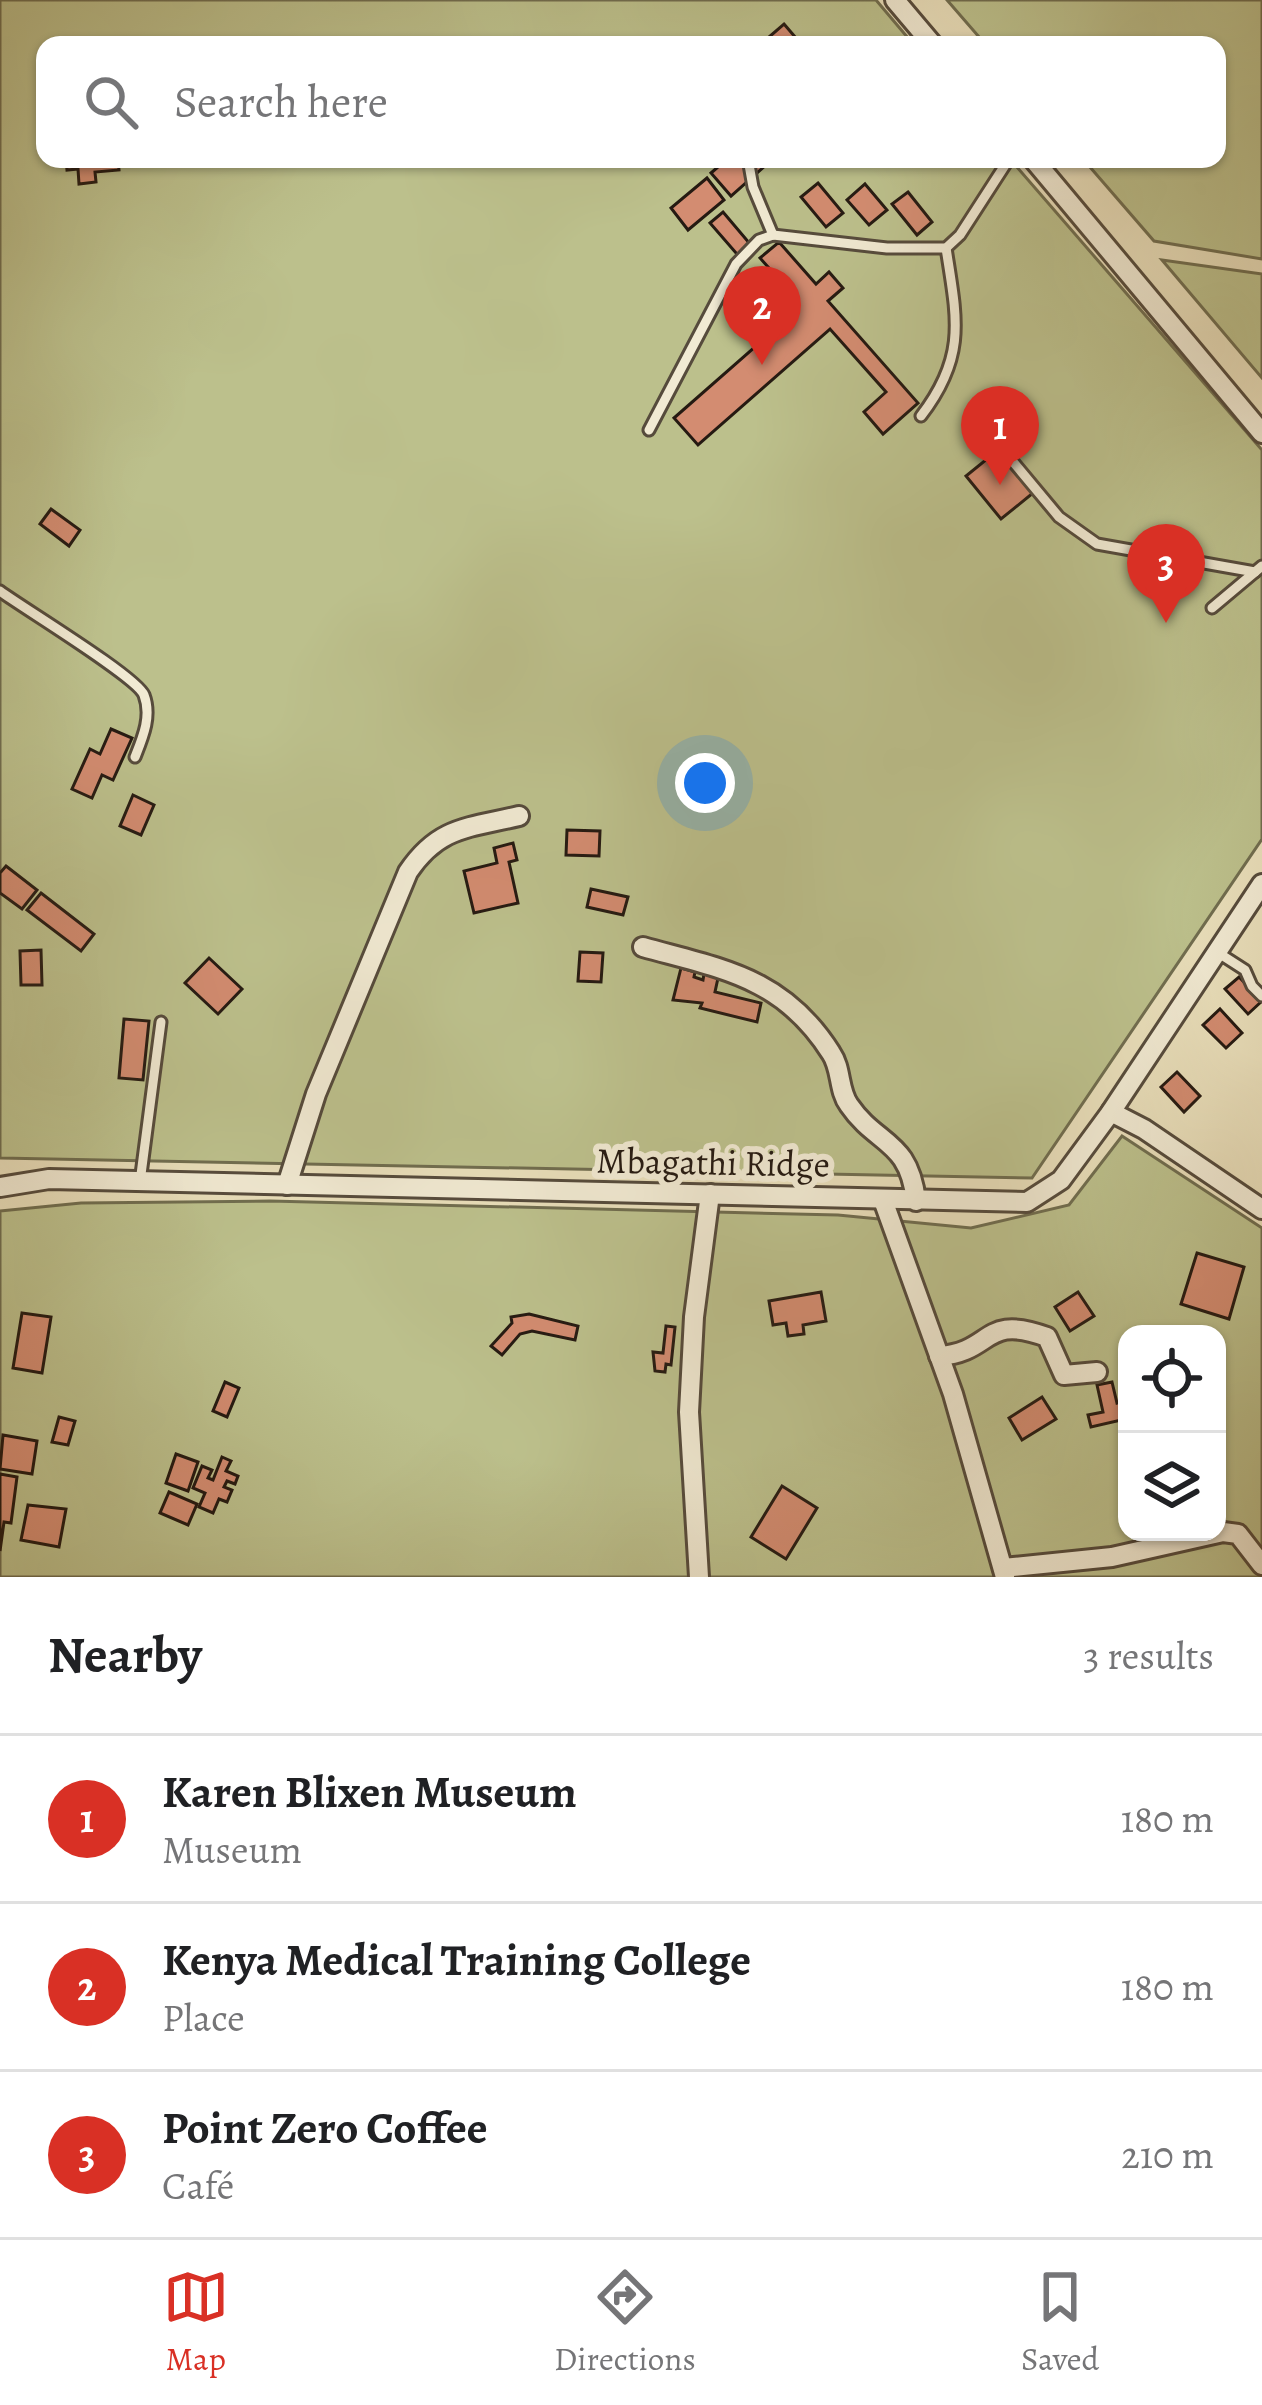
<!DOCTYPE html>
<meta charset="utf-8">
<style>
:root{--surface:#fff;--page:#f2f2f2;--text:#202124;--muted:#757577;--line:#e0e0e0;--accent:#d93025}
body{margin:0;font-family:Alegreya,serif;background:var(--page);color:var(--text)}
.controls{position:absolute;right:36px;bottom:36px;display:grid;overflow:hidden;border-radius:24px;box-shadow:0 3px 9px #0004}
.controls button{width:108px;height:108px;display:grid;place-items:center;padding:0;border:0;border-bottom:3px solid var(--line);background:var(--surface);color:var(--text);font:60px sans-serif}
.you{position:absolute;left:705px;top:783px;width:42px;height:42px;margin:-30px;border:9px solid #fff;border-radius:50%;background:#1a73e8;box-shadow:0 0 0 18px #1a73e833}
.badge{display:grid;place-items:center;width:78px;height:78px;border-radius:50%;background:var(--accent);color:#fff;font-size:39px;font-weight:700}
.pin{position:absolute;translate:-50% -99px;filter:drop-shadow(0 3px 6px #0008)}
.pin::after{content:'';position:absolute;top:63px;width:42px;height:36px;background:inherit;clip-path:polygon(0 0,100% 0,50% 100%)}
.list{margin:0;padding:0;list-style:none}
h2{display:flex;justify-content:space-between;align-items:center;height:156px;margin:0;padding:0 48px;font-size:51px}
h2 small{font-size:39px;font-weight:400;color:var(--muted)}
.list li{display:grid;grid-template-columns:78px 1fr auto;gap:36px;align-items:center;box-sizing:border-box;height:168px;padding:0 48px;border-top:3px solid var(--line)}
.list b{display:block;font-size:45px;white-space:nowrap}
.list p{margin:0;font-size:39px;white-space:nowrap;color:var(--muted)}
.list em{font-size:39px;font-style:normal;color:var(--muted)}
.icon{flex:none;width:66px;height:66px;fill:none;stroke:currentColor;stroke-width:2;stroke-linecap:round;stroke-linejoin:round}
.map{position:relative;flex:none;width:1262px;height:1577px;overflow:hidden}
.search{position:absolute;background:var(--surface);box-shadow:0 3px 9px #0004;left:36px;right:36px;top:36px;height:132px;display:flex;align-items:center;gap:30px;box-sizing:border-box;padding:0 42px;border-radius:24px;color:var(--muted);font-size:45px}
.sheet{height:660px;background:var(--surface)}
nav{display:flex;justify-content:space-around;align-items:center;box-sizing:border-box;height:168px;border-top:3px solid var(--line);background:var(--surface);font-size:33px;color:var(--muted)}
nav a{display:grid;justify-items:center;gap:6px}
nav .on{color:var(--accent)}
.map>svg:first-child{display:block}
.green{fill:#bcc08c;stroke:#706d4f;stroke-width:3;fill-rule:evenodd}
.building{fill:#d38c71;stroke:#251a12;stroke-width:3}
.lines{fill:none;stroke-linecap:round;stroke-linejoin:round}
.service-casing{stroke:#564b3c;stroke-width:15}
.minor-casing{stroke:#564b3c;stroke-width:24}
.service{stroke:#f1ead3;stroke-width:9}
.minor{stroke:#f1ead3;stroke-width:18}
.labels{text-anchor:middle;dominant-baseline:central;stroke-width:12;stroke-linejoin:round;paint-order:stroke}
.street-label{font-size:36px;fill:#251a12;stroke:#f1ead3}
</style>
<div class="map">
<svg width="1262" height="1577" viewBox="0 0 1262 1577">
<rect width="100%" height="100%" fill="#e9dfbb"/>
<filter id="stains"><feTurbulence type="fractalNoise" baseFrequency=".00167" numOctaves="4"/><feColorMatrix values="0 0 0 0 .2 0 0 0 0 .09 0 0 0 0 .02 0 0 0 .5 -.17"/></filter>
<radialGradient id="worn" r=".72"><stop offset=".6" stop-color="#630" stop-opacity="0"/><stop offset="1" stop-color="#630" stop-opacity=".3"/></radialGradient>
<g class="green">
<polygon points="0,0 876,0 914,45 45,45 45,159 1010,159 1262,450 1262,839 1032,1178 0,1158"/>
<polygon points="947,0 1262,0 1262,259 1154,241 1083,159 1217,159 1217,45 986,45"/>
<polygon points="1162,260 1262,274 1262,378"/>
<path d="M1122 1136 1262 1228V1577H0V1211L81 1203 270 1201 838 1215 971 1228 1069 1205ZM1127 1334H1217V1532H1127Z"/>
</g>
<g class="building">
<polygon points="784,24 802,45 775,45 769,37"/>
<polygon points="66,159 118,159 119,170 95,172 96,182 79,184 78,169 67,170"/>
<polygon points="727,159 763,159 767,164 731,196 711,173"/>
<polygon points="707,178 724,200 688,230 671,208"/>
<polygon points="818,183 843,213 826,227 801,197"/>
<polygon points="865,184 887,210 869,225 847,200"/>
<polygon points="908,192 932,222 917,235 892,204"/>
<polygon points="723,212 756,251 743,261 710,223"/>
<polygon points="779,242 816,284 829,272 843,288 828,301 918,403 883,434 864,412 886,392 830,329 698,445 674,418 765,338 741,310 778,278 760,258"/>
<polygon points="998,450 1033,493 1001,519 966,476"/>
<polygon points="51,509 80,530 69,546 40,524"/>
<polygon points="111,729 132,738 113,780 102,775 92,798 72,789 90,749 100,754"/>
<polygon points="133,795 154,805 141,835 120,826"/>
<polygon points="567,830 600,831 599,856 566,855"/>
<polygon points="513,843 517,860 509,862 518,903 474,913 464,871 497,863 494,848"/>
<polygon points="6,866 37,890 22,909 0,893 0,873"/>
<polygon points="591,889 628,897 623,915 587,907"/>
<polygon points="41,893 94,934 81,951 27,910"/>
<polygon points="41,950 42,985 21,985 20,951"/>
<polygon points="580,952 603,953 601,982 578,981"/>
<polygon points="209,958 242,989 218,1014 185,983"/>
<polygon points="681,968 695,972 694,977 703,980 704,974 718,978 715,992 761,1003 757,1022 700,1008 702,1003 673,1000"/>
<polygon points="1239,977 1262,1001 1248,1014 1225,989"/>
<polygon points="1220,1009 1242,1033 1226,1048 1203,1025"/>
<polygon points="124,1019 149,1021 143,1080 119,1078"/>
<polygon points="1177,1072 1200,1096 1184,1112 1161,1087"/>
<polygon points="1197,1253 1244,1267 1229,1319 1181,1304"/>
<polygon points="821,1292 826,1321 803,1325 804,1334 788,1336 786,1323 773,1325 769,1301"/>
<polygon points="1078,1292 1094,1316 1070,1331 1055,1307"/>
<polygon points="22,1313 51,1317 42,1373 13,1368"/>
<polygon points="529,1314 578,1326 575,1340 532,1331 520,1334 502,1355 491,1346 512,1323 511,1317"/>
<polygon points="666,1326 675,1327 671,1365 666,1364 665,1372 655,1371 653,1352 663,1353"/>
<polygon points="225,1382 239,1388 227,1417 213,1411"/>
<polygon points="1112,1382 1117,1403 1127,1400 1127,1432 1124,1433 1121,1420 1091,1427 1088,1415 1103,1412 1097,1385"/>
<polygon points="1042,1397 1056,1419 1022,1440 1009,1418"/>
<polygon points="59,1417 75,1421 68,1445 52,1442"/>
<polygon points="3,1435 37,1441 32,1474 0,1469"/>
<polygon points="176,1454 198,1462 188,1491 166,1483"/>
<polygon points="222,1457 231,1461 226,1471 238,1476 235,1484 227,1481 224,1487 232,1490 227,1502 219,1499 213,1513 199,1507 205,1493 193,1488 202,1466 212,1470 208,1478 213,1480"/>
<polygon points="0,1474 17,1477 11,1523 4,1522 0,1551"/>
<polygon points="782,1486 817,1508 786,1559 751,1537"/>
<polygon points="169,1492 197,1504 188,1525 160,1513"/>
<polygon points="28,1505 66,1509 59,1547 21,1540"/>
</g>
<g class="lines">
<defs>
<g id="service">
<polyline points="748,159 753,187 773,235"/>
<path d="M921 416C967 356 957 319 946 248"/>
<polyline points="649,430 736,264 759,240 773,235 887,248 946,248 960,235 1009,159"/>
<polyline points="999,445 1059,517 1097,544 1255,572"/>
<path d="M0 591C23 608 137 677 144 695 152 716 143 737 135 757"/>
<polyline points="1212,608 1262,566"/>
<polyline points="1217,952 1245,970 1252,986 1262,996"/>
<polyline points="140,1182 161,1022"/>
</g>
<g id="minor">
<polyline points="895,0 933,45"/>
<polyline points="1033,159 1262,433"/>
<path d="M643 947C722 969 783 977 831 1053 842 1069 838 1090 849 1105 877 1146 909 1139 916 1201"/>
<polyline points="1111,1112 1144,1129 1262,1209"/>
<path d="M287 1185 316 1094 408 872C439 826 469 828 519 816"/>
<polyline points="0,1187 49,1179 1027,1202 1061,1180 1111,1112 1262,884"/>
<polyline points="883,1200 953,1394 1005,1577"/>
<path d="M939 1356C994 1352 982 1313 1047 1337L1064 1375 1097 1372"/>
<polyline points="1003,1568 1112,1557 1223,1532 1238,1534 1262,1565"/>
<polyline points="699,1577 689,1412 694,1317 710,1194"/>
</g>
</defs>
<use href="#service" class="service-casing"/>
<use href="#minor" class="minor-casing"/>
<use href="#service" class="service"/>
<use href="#minor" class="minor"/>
</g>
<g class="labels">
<g class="street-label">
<text transform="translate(713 1162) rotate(1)">Mbagathi Ridge</text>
</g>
</g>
<rect width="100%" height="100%" filter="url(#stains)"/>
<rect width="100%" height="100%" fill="url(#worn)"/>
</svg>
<div class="controls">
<button><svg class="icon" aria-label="locate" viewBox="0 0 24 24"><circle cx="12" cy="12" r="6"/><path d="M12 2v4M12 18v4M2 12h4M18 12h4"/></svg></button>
<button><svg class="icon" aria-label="layers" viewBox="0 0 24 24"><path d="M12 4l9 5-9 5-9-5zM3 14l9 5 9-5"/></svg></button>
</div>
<div class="you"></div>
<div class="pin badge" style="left:1000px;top:485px">1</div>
<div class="pin badge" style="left:762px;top:365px">2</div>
<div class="pin badge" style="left:1166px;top:623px">3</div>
<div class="search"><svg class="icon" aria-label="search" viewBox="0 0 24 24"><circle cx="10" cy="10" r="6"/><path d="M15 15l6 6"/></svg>Search here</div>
</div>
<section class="sheet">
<h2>Nearby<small>3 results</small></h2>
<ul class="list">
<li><span class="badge">1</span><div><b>Karen Blixen Museum</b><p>Museum</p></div><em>180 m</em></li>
<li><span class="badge">2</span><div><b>Kenya Medical Training College</b><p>Place</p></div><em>180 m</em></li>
<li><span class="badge">3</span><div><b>Point Zero Coffee</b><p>Café</p></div><em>210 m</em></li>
</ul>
</section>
<nav>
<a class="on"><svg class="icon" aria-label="map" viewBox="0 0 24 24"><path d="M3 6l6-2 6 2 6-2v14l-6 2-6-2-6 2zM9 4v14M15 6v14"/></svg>Map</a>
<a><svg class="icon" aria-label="directions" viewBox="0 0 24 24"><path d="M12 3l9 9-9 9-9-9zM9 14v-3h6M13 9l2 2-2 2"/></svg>Directions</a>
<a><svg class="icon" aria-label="saved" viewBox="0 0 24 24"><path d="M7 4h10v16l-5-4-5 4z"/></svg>Saved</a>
</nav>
